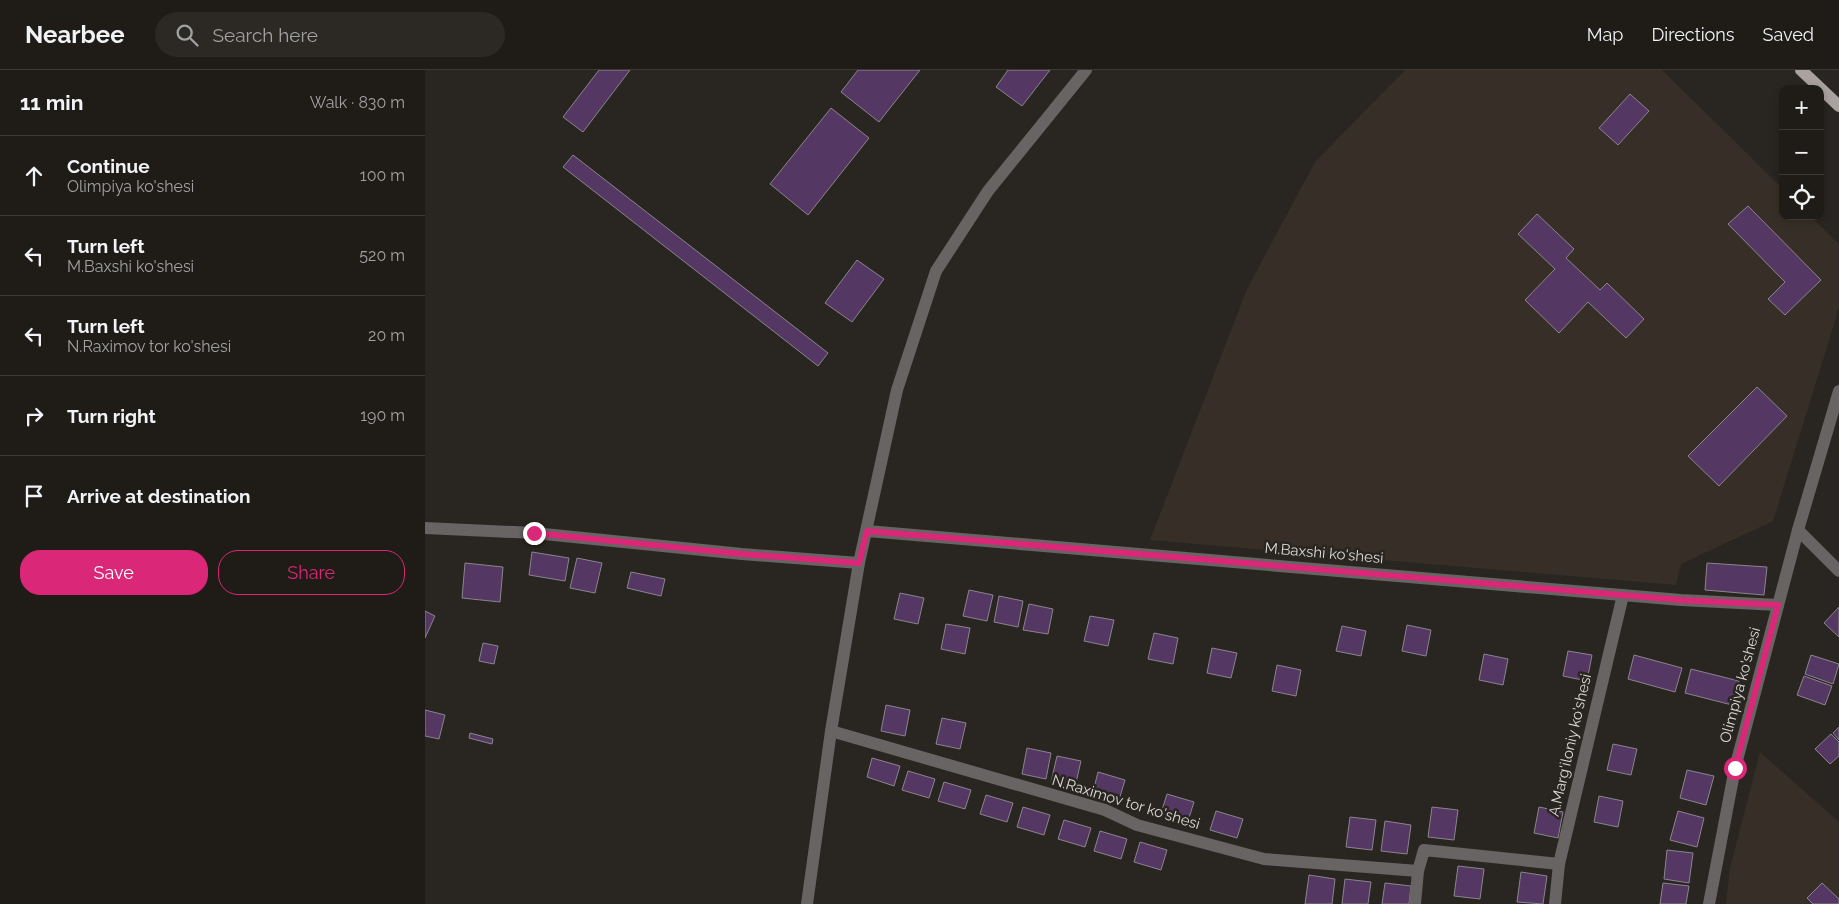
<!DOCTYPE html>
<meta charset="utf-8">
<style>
:root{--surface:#1f1c18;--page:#2c2925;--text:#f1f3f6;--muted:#a1a1a2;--line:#3c3a37;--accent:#db2777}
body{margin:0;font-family:Raleway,sans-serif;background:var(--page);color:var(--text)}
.controls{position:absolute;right:15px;top:15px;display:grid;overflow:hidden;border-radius:10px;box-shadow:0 2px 8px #0003}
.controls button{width:45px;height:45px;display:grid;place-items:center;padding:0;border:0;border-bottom:1px solid var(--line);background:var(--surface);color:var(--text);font:25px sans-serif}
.stop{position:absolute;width:15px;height:15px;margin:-11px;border:4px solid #db2777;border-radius:50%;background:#fff}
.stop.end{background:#db2777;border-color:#fff;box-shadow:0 1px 5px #0008}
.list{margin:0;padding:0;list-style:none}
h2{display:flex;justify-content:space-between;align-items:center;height:65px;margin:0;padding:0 20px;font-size:21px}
h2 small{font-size:16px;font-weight:400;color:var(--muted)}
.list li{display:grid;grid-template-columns:32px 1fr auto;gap:15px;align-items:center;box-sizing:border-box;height:80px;padding:0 20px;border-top:1px solid var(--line)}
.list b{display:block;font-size:19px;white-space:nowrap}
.list p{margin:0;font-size:16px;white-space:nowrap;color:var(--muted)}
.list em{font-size:16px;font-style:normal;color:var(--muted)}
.actions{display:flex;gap:10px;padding:15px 20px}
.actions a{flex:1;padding:11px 0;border:1px solid var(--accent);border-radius:20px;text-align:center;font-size:18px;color:var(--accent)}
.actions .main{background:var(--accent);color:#fff}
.icon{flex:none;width:28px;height:28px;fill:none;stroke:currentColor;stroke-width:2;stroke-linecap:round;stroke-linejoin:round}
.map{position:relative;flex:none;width:1414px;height:834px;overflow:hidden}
header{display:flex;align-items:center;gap:30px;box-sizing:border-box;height:70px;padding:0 25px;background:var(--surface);border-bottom:1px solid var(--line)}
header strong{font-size:24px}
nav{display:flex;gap:28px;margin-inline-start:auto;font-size:18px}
.search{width:350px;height:45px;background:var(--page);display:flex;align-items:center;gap:12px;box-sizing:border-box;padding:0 18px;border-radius:28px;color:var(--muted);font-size:19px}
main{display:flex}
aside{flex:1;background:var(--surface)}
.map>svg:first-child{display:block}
.built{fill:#372f27}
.building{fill:#543763;stroke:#89868c}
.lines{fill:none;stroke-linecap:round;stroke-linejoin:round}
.minor{stroke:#676463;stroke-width:12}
.major{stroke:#a9a2a1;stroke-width:12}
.route{stroke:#db2777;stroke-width:6}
.labels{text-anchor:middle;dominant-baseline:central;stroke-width:5;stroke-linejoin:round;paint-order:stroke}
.street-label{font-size:15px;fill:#dcd9d6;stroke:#292520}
</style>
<header>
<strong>Nearbee</strong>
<div class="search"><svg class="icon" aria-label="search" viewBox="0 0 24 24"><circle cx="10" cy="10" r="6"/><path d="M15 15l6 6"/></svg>Search here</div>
<nav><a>Map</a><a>Directions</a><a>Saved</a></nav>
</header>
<main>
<aside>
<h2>11 min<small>Walk · 830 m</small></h2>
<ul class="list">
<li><svg class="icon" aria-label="ahead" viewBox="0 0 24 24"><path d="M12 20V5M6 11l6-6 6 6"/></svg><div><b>Continue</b><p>Olimpiya ko'shesi</p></div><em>100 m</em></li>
<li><svg class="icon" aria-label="left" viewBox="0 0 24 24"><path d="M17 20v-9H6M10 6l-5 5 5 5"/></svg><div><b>Turn left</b><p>M.Baxshi ko'shesi</p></div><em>520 m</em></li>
<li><svg class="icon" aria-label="left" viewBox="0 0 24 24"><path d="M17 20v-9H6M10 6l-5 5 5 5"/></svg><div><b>Turn left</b><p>N.Raximov tor ko'shesi</p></div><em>20 m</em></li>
<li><svg class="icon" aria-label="right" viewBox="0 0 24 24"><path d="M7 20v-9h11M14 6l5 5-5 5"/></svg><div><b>Turn right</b></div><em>190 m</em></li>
<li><svg class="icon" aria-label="arrive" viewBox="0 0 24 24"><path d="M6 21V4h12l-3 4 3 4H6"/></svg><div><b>Arrive at destination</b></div></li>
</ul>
<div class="actions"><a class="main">Save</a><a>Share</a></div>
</aside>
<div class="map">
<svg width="1414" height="834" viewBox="0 0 1414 834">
<rect width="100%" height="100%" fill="#292520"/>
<g class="built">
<polygon points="980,0 1237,0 1358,119 1358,146 1385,146 1414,174 1414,238 1348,451 1256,494 1251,515 725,470 822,219 890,92"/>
<polygon points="1335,682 1414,752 1414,834 1301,834 1305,798"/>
</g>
<g class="building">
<polygon points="174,0 205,0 158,62 138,47"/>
<polygon points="433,0 495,0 454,52 416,22"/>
<polygon points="583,0 625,0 597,36 571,17"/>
<polygon points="1205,24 1224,41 1193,75 1174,58"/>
<polygon points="406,38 444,68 383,145 345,114"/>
<polygon points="148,85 403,283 393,296 138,97"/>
<polygon points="1323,136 1396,210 1360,245 1343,229 1360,212 1303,154"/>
<polygon points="1112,144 1149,179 1141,188 1175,220 1182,213 1219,249 1201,268 1163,232 1134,263 1100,230 1130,199 1093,164"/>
<polygon points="432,190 459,209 427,252 400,233"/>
<polygon points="1332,317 1362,346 1294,416 1263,386"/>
<polygon points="107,482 144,488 140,511 104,505"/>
<polygon points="152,488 177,493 170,523 145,518"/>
<polygon points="40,493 78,497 75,532 37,528"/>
<polygon points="1282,493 1342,497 1339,525 1280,520"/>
<polygon points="206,502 240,509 236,526 202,518"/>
<polygon points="544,520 568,525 562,551 538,546"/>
<polygon points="475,523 499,528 493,554 469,549"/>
<polygon points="574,526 598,531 593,557 569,552"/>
<polygon points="604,534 628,539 623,564 598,560"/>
<polygon points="1414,537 1414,567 1399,553"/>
<polygon points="0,541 10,546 0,568"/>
<polygon points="665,546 689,550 683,576 659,571"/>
<polygon points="521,554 545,558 540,584 516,579"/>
<polygon points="982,555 1006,560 1001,586 977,581"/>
<polygon points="917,556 941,561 936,586 911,581"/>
<polygon points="729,563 753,568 748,594 723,589"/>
<polygon points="58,573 73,576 69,594 54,591"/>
<polygon points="787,578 812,583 806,608 782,603"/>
<polygon points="1143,581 1167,585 1162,611 1138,606"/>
<polygon points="1059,584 1083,589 1078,615 1054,610"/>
<polygon points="1209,585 1257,598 1250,622 1203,609"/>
<polygon points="1386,585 1414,594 1408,614 1380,604"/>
<polygon points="852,595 876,600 871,626 847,621"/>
<polygon points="1266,599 1314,611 1307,635 1260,623"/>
<polygon points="1379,606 1407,616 1400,635 1372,625"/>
<polygon points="461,635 485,640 480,666 456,661"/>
<polygon points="0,640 20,645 14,669 0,666"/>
<polygon points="517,648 541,653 535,679 511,674"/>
<polygon points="1414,657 1414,670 1408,663"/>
<polygon points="45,663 68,669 67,674 44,668"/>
<polygon points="1406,664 1414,672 1414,686 1405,694 1390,679"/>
<polygon points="1188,674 1212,679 1206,705 1182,700"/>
<polygon points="602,678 626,683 621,709 597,704"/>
<polygon points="632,686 656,691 650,717 626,712"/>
<polygon points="447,688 475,696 469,716 442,707"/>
<polygon points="1262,700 1289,706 1281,735 1255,728"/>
<polygon points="483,701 510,709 504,728 477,720"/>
<polygon points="673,702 700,710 694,730 668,722"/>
<polygon points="519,712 546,720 540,739 513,731"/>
<polygon points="742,724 769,732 763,751 736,743"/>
<polygon points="561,725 588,733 582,752 555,744"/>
<polygon points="1174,726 1198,731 1193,757 1169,752"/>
<polygon points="598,737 625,745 619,765 592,757"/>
<polygon points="1007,737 1033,740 1029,770 1003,767"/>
<polygon points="1114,737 1138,742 1133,768 1109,763"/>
<polygon points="791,741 818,749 812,768 785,760"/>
<polygon points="1253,741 1279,748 1272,777 1245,770"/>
<polygon points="925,747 951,750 947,780 921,777"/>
<polygon points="639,750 666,758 660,777 633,769"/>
<polygon points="960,751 986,755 982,784 956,781"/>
<polygon points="675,761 702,769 696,789 669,781"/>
<polygon points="715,772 742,780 736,800 709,792"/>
<polygon points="1242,780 1268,783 1264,813 1239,809"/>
<polygon points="1033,796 1059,799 1055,829 1029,826"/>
<polygon points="1096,802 1122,806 1118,834 1092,832"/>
<polygon points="884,805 910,809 907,834 880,834"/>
<polygon points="920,809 946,812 943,834 917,834"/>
<polygon points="960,813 986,816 984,834 957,834"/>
<polygon points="1238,813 1264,816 1261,834 1235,834"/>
<polygon points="1397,813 1414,829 1414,834 1388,834 1382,828"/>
</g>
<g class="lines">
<g class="minor">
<polyline points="0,458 109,463 317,484 434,493"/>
<polyline points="1373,460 1414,501"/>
<polyline points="442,461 1256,530 1353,535"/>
<polyline points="406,661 680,740 712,755 839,789 993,801"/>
<polyline points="382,834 406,661 434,493 472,320 511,201 563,121 661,0"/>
<polyline points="990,834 993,801 999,780 1134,794"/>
<polyline points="1130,834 1134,794 1198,525"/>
<polyline points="1284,834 1310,698 1373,460 1414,321"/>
</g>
<polyline class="major" points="1376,0 1414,36"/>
</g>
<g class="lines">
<polyline class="route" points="109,463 317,484 434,493 442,461 1256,530 1353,535 1310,698"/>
</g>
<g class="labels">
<g class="street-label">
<text transform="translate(899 483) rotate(5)">M.Baxshi ko'shesi</text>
<text transform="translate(1315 615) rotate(-75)">Olimpiya ko'shesi</text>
<text transform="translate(1145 675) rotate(-77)">A.Marg'iloniy ko'shesi</text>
<text transform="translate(701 732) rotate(17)">N.Raximov tor ko'shesi</text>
</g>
</g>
</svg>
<div class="controls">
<button>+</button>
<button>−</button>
<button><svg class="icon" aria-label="locate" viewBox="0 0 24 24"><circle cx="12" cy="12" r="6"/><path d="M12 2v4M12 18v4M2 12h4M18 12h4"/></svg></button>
</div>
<div class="stop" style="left:1310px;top:698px"></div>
<div class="stop end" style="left:109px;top:463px"></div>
</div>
</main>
